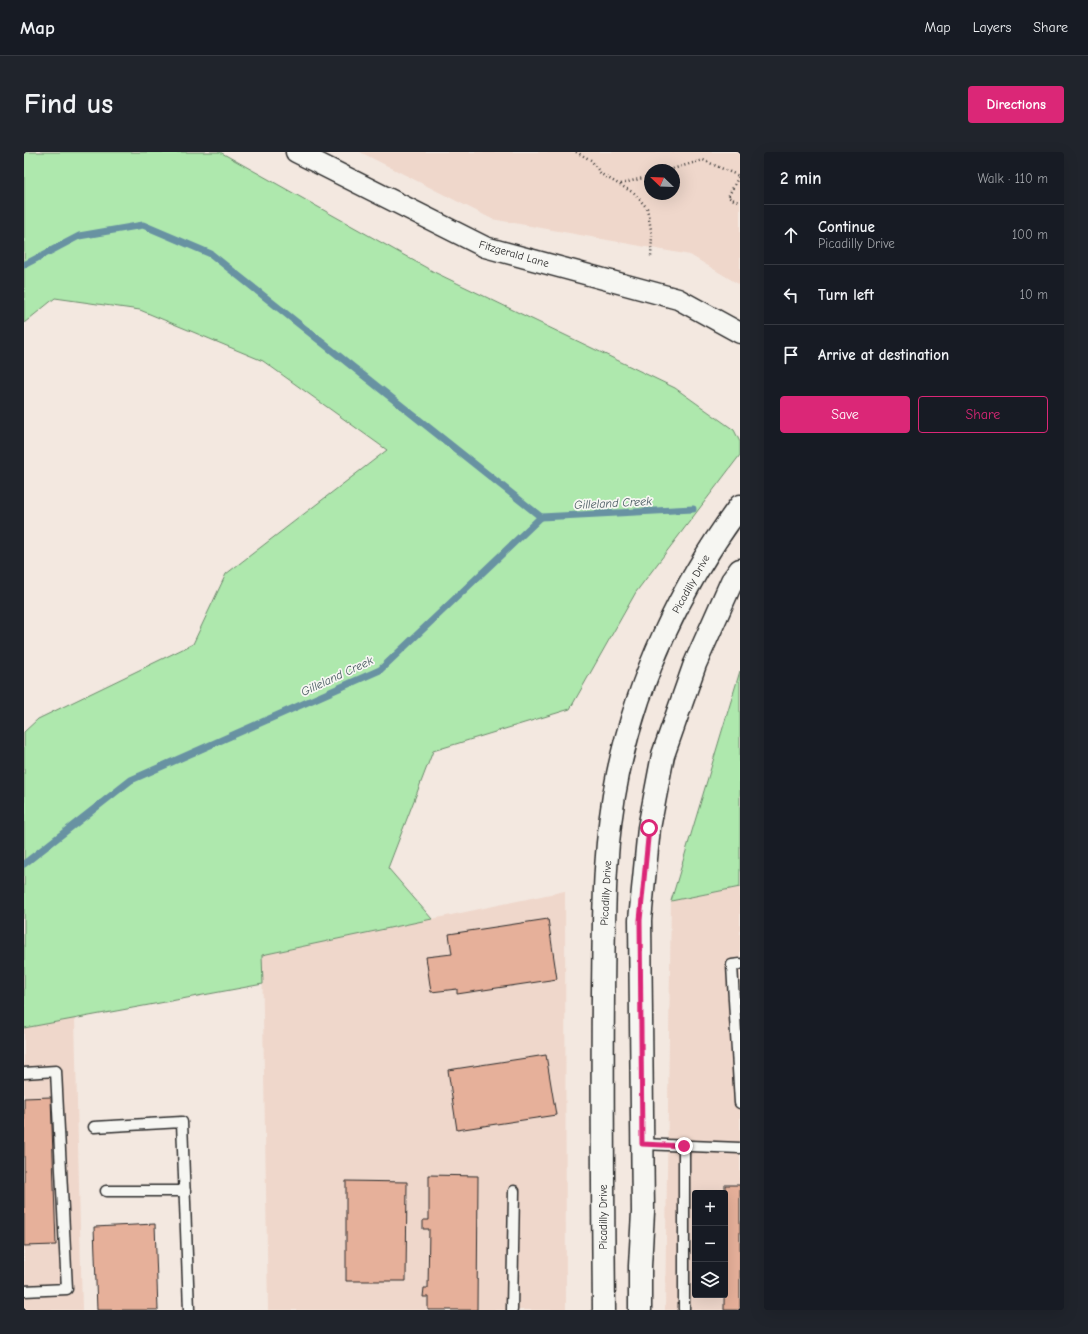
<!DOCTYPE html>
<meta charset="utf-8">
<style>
:root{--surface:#171b24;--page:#20242c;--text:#f1f3f6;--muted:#9ea1a6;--line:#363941;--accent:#db2777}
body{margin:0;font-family:"Comic Neue",sans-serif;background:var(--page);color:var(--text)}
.controls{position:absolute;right:12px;bottom:12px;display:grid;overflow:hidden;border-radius:4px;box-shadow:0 4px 16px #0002}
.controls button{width:36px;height:36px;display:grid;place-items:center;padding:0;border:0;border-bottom:1px solid var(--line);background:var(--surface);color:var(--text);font:20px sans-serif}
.compass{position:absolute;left:620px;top:12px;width:36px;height:36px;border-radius:50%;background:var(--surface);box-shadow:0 4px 16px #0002;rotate:293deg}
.stop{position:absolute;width:12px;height:12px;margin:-9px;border:3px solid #db2777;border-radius:50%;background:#fff}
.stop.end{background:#db2777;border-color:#fff;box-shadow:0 1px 4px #0008}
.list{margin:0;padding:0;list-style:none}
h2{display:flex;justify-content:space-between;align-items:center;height:52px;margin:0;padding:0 16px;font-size:17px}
h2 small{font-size:13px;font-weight:400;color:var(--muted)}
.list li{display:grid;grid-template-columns:26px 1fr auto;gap:12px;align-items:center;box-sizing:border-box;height:60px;padding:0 16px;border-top:1px solid var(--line)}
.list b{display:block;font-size:15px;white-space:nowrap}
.list p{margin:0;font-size:13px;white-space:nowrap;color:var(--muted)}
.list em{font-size:13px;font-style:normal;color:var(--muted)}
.actions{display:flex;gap:8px;padding:12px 16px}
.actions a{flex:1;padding:9px 0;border:1px solid var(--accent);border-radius:4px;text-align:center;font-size:14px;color:var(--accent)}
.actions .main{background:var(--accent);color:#fff}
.icon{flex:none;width:22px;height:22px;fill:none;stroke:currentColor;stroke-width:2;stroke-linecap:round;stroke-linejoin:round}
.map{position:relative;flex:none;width:716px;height:1158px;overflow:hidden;border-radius:4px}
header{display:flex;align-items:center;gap:24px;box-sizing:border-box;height:56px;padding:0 20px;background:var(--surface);border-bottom:1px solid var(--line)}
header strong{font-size:19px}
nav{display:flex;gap:22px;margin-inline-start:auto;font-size:14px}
.intro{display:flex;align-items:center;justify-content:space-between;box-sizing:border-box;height:96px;padding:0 24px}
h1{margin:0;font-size:28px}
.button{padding:10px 18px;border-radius:4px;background:var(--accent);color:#fff;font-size:14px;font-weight:700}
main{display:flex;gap:24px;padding:0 24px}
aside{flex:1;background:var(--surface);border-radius:4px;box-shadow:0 4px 16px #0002}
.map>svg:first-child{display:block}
.built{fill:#efd7cb;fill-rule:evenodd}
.green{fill:#aee8ad;stroke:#6c8a6c}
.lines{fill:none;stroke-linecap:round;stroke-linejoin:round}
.stream{stroke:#6892a2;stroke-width:7}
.building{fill:#e6b09a;stroke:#2b2b2b}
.lane-casing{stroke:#2b2b2b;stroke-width:13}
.street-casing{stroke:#2b2b2b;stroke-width:23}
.secondary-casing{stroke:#2b2b2b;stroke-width:25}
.path{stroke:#2b2b2b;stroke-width:2.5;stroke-dasharray:1 3;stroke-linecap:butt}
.lane{stroke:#f6f6f2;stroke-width:10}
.street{stroke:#f6f6f2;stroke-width:20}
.secondary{stroke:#f6f6f2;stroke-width:22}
.route{stroke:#db2777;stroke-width:5}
.labels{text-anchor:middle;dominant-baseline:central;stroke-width:3.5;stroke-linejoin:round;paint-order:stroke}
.street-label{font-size:11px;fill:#2b2b2b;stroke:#f6f6f2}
.water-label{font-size:12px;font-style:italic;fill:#44565d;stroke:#f6f6f2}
</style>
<header>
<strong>Map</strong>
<nav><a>Map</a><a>Layers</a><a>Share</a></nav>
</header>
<div class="intro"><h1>Find us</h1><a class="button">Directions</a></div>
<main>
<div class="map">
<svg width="716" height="1158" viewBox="0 0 716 1158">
<rect width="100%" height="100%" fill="#f3e8e0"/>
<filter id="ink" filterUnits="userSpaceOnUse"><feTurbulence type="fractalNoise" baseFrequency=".025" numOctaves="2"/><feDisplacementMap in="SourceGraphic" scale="8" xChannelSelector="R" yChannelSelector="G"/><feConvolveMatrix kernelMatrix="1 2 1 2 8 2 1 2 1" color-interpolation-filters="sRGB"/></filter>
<g filter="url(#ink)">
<g class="built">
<path d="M336 0H716V133L666 103 468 67ZM626 18H650V42H626Z"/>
<path d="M716 735V1158H641L647 749ZM671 1041H701V1143H671Z"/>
<polygon points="541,739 542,1158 244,1158 238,803"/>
<polygon points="51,866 58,1158 0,1158 0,876"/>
</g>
<g class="green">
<polygon points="0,0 196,0 410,120 651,236 710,278 716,290 716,303 612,440 546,557 409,599 364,716 408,767 238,803 239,832 0,876 0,580 14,567 169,492 202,422 363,298 239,209 116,158 31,146 0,171"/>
<polygon points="716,519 716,735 647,749"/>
</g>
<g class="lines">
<g class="stream">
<polyline points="0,113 55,84 119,73 187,102 517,365"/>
<polyline points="0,712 107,628 356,518 517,365 669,357"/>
</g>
</g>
<g class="building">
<polygon points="524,767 533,827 433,842 433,837 407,840 402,805 428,802 425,782"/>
<polygon points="522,903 532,963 433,978 424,918"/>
<polygon points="27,945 32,1093 0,1094 0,946"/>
<polygon points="405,1023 454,1024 453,1158 404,1158 404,1145 399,1145 400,1136 404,1136 405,1077 399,1077 399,1068 405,1068"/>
<polygon points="322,1029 383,1030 382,1129 322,1129"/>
<polygon points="701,1033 716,1033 716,1158 700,1158"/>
<polygon points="131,1072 134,1158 73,1158 70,1075"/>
</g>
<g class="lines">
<defs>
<g id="lane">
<polyline points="716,812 708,813 716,951"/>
<polyline points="0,921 32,919 43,1137 0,1139"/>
<polyline points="70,975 158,970 165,1158"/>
<polyline points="618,992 716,996"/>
<polyline points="660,994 660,1157"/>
<polyline points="82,1039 161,1039"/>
<polyline points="488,1158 490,1039"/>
</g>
<polyline id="street" points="272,0 461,95 654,147 716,181"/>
<g id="secondary">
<path d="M580 1158C579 1052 578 946 579 840 580 767 579 694 594 622 614 526 657 433 716 354"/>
<polyline points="616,1158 616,1114 619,1060 616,768 625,676 639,603 671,512 708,429 716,418"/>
</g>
</defs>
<use href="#lane" class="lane-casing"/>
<use href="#street" class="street-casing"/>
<use href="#secondary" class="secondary-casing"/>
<g class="path">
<polyline points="552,0 567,8 577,22 610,41 623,56 628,83 627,106"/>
<polyline points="645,18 679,8 715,24 704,45 716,51"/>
<polyline points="597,32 626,24"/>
</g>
<use href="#lane" class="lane"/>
<use href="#street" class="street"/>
<use href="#secondary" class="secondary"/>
</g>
</g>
<g class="lines" filter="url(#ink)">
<polyline class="route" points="625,676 616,768 618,992 660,994"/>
</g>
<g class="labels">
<g class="street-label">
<text transform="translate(490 102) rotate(16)">Fitzgerald Lane</text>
<text transform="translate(667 432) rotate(-61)">Picadilly Drive</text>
<text transform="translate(582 741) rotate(-87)">Picadilly Drive</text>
<text transform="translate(579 1065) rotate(-90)">Picadilly Drive</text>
</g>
<g class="water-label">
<text transform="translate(589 351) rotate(-3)">Gilleland Creek</text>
<text transform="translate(313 524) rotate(-25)">Gilleland Creek</text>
</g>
</g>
</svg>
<div class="controls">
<button>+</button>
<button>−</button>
<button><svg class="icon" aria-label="layers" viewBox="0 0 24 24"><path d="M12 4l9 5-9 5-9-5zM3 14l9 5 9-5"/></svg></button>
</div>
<svg class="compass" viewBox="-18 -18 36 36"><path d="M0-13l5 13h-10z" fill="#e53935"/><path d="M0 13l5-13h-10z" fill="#9ea1a6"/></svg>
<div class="stop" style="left:625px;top:676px"></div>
<div class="stop end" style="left:660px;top:994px"></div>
</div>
<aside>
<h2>2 min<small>Walk · 110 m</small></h2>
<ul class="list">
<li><svg class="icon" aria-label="ahead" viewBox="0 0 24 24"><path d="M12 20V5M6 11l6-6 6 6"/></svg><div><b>Continue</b><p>Picadilly Drive</p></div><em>100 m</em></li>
<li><svg class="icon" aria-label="left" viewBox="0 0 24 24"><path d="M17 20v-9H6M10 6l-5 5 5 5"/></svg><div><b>Turn left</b></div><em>10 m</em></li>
<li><svg class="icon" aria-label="arrive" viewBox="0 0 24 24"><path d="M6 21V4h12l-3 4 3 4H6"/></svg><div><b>Arrive at destination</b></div></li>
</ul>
<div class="actions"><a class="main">Save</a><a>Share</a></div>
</aside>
</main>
